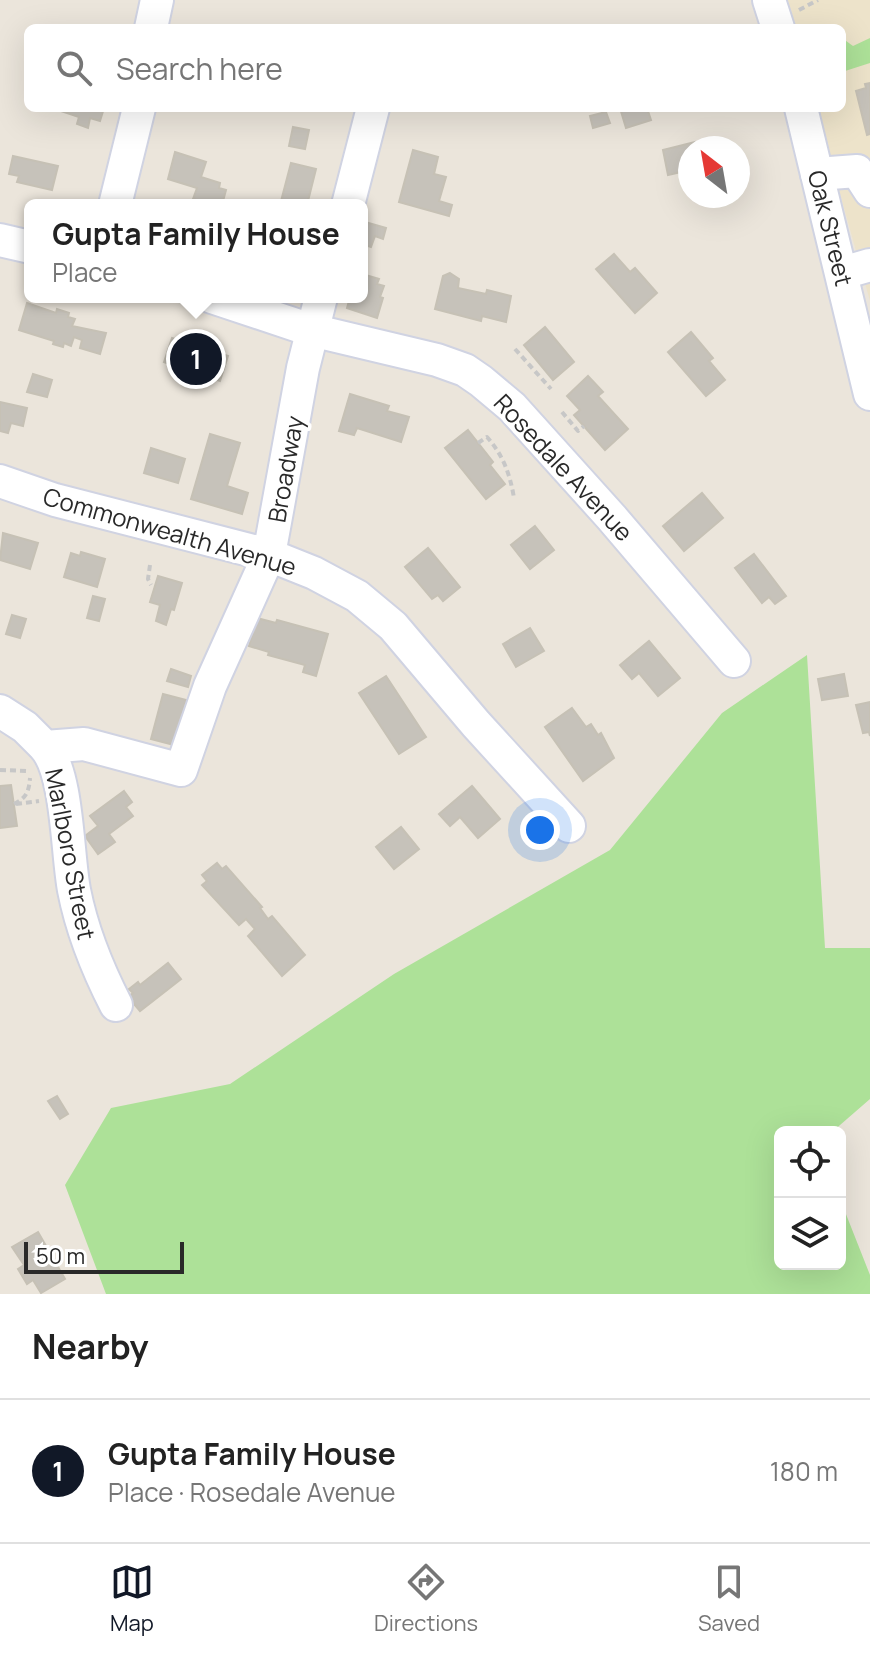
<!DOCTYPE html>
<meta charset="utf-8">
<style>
:root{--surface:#fff;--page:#f6f6f6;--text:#222;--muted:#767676;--line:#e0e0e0;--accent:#111827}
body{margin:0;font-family:Manrope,sans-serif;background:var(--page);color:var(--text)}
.controls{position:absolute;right:24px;bottom:24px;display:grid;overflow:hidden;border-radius:12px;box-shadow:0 8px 32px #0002}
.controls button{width:72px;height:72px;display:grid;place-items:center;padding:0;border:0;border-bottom:2px solid var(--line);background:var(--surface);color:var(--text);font:40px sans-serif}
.compass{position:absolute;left:678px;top:136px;width:72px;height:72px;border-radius:50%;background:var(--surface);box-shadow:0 8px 32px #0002;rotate:329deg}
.scale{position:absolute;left:24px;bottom:20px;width:160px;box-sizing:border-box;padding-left:8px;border:4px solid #292929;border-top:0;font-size:22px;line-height:28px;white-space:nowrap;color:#292929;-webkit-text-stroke:6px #fff;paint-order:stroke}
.you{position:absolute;left:540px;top:830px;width:28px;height:28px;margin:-20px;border:6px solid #fff;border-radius:50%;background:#1a73e8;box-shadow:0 0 0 12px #1a73e833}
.badge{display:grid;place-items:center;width:52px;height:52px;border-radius:50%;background:var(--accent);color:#fff;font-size:26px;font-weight:700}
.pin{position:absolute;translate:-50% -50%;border:4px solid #fff;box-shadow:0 2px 8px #0006}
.popup{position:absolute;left:24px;top:199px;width:344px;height:104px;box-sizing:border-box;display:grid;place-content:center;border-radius:12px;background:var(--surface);filter:drop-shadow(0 2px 6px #0005);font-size:26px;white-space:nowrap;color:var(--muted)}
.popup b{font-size:30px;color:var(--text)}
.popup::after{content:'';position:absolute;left:50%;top:100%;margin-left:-16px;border:16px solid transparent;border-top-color:var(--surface)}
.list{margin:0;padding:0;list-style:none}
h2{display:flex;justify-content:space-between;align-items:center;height:104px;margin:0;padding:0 32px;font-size:34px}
h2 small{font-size:26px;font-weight:400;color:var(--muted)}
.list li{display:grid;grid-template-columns:52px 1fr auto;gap:24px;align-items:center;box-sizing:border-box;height:144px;padding:0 32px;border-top:2px solid var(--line)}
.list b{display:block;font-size:30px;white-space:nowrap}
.list p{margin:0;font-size:26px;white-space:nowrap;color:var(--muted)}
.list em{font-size:26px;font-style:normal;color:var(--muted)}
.icon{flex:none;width:44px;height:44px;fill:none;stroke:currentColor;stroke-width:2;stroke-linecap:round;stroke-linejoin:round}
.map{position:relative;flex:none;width:870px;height:1294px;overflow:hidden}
.search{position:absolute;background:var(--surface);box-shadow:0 8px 32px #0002;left:24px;right:24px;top:24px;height:88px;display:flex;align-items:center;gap:20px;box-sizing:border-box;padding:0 28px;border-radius:12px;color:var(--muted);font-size:30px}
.sheet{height:248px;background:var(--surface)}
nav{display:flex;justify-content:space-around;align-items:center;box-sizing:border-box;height:112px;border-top:2px solid var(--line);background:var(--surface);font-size:22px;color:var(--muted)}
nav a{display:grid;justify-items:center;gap:4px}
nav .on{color:var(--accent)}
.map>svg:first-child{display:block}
.education{fill:#ede3ca}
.green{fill:#ade198}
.building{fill:#c6c2ba;stroke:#c6c1b5;stroke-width:2}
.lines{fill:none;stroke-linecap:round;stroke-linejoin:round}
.minor-casing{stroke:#d0d3e2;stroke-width:36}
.path{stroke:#c7c7c7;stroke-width:4;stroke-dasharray:6 4;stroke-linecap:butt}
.minor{stroke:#fff;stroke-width:32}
.labels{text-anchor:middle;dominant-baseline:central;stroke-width:7;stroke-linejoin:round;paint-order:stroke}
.street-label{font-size:24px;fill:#292929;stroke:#fff}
</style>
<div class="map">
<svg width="870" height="1294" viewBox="0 0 870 1294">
<rect width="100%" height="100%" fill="#ebe5db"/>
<polygon class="education" points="784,0 870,0 870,301 816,108 842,108 842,28 793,28"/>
<g class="green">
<polygon points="842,38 853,46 870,38 870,63 842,72"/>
<polygon points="807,655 825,948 870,948 870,1099 832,1132 780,1132 780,1264 840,1264 840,1199 870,1275 870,1294 106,1294 65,1185 111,1108 230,1084 394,974 610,850 722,713"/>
</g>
<g class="building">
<polygon points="870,83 870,134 867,135 856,91 866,88 865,84"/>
<polygon points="58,108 104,108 100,121 90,118 88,128 77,124 79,117 58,110"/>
<polygon points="620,108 647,108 651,120 626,128"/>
<polygon points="606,112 610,123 593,128 590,116"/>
<polygon points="293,127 309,130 305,149 289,146"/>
<polygon points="695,142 696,148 690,148 690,170 668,175 663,150"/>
<polygon points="413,150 438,157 434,174 446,177 439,201 452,205 449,216 399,202"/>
<polygon points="175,152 206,162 201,177 220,183 219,188 226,190 222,205 202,205 203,202 193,199 197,188 168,179"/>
<polygon points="13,156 58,166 52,190 17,182 19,176 9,174"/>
<polygon points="291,163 316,169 307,205 280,205"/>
<polygon points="365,222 386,228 383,239 375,236 371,247 362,244"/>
<polygon points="614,254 630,272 635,268 657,293 635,313 596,269"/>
<polygon points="450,273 459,279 458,288 486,294 487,290 511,296 506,322 482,316 481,321 435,309 443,276"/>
<polygon points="362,274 379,279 377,284 384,286 380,297 383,298 377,318 347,308 350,297 362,297"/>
<polygon points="27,303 56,313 57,309 69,313 68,317 75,319 72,326 106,333 100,354 80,348 82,340 74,337 71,346 64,343 63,347 53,344 54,341 19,330"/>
<polygon points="545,327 574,362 553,380 524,345"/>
<polygon points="691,332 713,358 709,361 725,380 706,396 668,352"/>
<polygon points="172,338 228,356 220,381 164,362"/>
<polygon points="33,374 52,380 47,397 27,392"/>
<polygon points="588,376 603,392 598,396 628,429 605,450 574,415 580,410 567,396"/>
<polygon points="350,394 389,406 387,411 409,417 401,442 357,428 354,435 339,431"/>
<polygon points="0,402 27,408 23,426 11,423 8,433 0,431"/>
<polygon points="468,430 493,462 490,465 505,484 486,499 445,448"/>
<polygon points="210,434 240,443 227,486 248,493 242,514 191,499"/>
<polygon points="151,448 185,459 178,483 144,473"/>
<polygon points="702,493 723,518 684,551 663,526"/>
<polygon points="535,526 554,550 530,569 511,545"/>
<polygon points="3,533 38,543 30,569 0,560"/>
<polygon points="428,548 460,587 443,601 438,595 432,599 405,567"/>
<polygon points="81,552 105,559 97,587 64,577 71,553 80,556"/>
<polygon points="754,554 786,596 775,604 769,597 762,603 735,568"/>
<polygon points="158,576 182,583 174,610 171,609 166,625 156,621 160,605 150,602"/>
<polygon points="93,596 105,599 99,621 87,618"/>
<polygon points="12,615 26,619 20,638 6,634"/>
<polygon points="257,618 276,623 277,620 328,634 316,676 303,672 305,665 268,655 269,652 249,646"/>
<polygon points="530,628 544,651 516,667 503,644"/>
<polygon points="649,641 680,678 658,696 639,673 632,679 620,665"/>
<polygon points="171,669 191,676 188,687 167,681"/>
<polygon points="844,674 848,696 822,700 818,679"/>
<polygon points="386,676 426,737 399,754 359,693"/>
<polygon points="163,694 186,700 174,745 151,739"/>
<polygon points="870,702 870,736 869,732 863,733 856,705"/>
<polygon points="572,708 586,727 591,724 598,735 601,733 614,758 583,781 545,727"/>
<polygon points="11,785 17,826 0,828 0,786"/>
<polygon points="472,786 500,819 478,838 460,817 450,826 439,814"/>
<polygon points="124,791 132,802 126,807 133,816 109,834 115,842 98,854 85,836 98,826 90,816"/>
<polygon points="401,827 419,849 394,869 376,847"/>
<polygon points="217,863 222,869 226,866 262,907 260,908 268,919 272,916 305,955 282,976 248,936 255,929 246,919 239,925 202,885 207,881 202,875"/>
<polygon points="168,963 181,979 140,1011 128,997 133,993 129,989 138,982 140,985"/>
<polygon points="57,1096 68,1114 60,1119 48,1101"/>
<polygon points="38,1232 65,1279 41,1293 33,1280 27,1284 18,1269 24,1265 12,1247"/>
</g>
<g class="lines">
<defs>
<g id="minor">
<polyline points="769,0 778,28"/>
<polyline points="151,28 157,0"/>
<polyline points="801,108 870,394"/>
<polyline points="817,174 857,171 870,191"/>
<polyline points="115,205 139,108"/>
<polyline points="348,205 373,108"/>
<polyline points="0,240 30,247"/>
<polyline points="842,273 870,265"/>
<polyline points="212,297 311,330 437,360 465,370 481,381 512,407 612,518 734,661"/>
<polyline points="0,481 55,500 269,555 314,573 357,596 393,626 476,724 569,826"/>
<polyline points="0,711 25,727 45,747 84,744 181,770 210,686 269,555 303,368 321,297"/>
<path d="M45 747C68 774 67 853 74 890 82 931 97 968 116 1005"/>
</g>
</defs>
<use href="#minor" class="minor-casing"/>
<g class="path">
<polyline points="799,10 818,0"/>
<polyline points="515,349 551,389"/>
<polyline points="562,412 578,431 584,426"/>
<path d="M478 443 487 437C503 455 510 474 514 498"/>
<polyline points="150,565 148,579 151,585"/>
<polyline points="0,770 29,771"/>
<path d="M14 804C26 798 29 792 30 778"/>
<polyline points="16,804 39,801"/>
</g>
<use href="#minor" class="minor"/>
</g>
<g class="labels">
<g class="street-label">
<text transform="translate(831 228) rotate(76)">Oak Street</text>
<text transform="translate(564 467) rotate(47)">Rosedale Avenue</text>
<text transform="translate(285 469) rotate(-80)">Broadway</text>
<text transform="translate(170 531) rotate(16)">Commonwealth Avenue</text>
<text transform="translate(71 854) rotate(79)">Marlboro Street</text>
</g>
</g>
</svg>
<div class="controls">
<button><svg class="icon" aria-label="locate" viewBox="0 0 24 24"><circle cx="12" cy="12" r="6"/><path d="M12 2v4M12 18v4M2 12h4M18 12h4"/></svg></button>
<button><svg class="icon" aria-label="layers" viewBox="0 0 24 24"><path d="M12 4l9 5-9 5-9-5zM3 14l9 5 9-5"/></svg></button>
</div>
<svg class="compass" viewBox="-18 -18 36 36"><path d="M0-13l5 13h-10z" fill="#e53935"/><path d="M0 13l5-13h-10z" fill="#767676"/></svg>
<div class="scale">50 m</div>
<div class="you"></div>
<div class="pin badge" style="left:196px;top:359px">1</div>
<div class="popup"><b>Gupta Family House</b>Place</div>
<div class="search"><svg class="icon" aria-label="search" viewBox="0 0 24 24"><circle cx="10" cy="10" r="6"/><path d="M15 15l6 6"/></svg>Search here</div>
</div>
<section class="sheet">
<h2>Nearby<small></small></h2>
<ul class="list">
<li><span class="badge">1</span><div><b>Gupta Family House</b><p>Place · Rosedale Avenue</p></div><em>180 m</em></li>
</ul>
</section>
<nav>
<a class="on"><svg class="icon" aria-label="map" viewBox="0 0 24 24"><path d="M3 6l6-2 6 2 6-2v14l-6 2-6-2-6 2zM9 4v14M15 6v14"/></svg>Map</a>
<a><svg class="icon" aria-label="directions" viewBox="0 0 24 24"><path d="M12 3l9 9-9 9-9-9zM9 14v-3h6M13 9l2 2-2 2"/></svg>Directions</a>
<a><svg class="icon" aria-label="saved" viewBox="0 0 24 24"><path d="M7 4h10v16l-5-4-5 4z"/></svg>Saved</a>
</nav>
